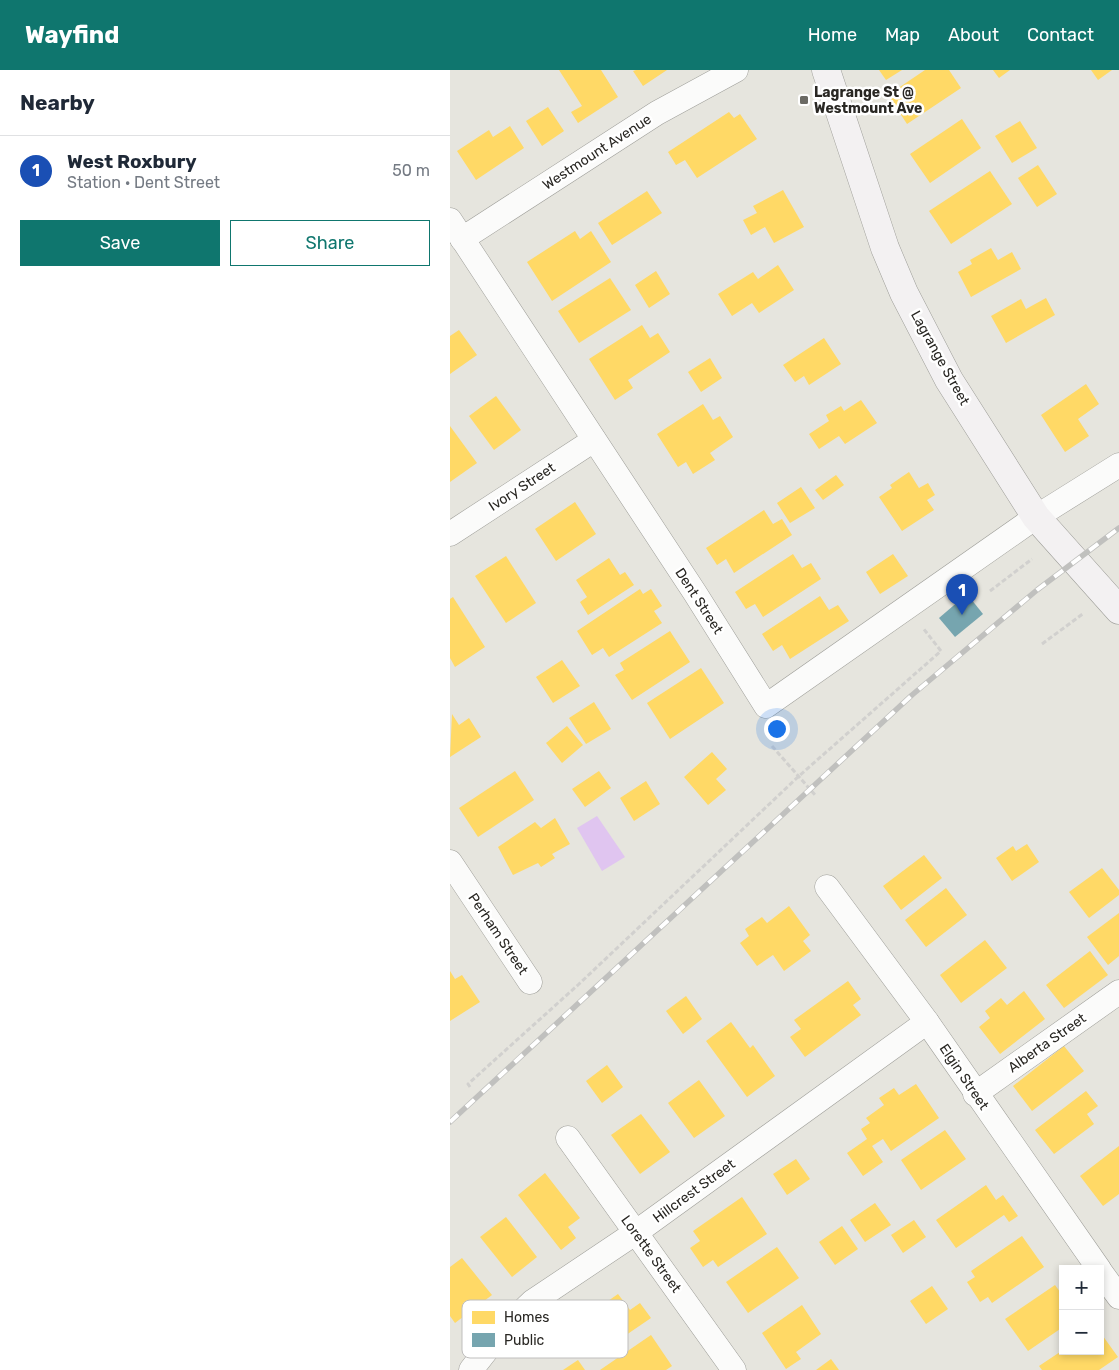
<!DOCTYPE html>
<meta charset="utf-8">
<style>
:root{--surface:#fff;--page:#f6f6f7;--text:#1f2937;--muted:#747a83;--line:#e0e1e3;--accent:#0f766e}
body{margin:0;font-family:Rubik,sans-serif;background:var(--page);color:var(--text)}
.controls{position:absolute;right:15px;bottom:15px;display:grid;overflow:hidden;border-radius:0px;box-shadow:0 2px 8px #0003}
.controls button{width:45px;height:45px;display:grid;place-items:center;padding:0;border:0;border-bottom:1px solid var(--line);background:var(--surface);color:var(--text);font:25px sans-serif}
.you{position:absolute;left:326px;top:658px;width:18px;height:18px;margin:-12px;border:4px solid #fff;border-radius:50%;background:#1a73e8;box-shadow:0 0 0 8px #1a73e833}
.badge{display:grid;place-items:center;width:32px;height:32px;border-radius:50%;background:var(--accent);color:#fff;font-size:16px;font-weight:700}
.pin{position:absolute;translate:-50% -41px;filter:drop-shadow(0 1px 2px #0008)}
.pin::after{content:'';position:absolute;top:26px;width:18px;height:15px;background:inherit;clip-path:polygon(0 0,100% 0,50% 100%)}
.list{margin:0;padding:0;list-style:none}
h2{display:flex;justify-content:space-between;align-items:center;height:65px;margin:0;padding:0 20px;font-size:21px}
h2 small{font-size:16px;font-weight:400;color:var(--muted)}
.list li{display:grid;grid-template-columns:32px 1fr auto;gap:15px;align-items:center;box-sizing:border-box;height:70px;padding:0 20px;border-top:1px solid var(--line)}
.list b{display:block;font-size:19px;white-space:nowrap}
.list p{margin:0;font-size:16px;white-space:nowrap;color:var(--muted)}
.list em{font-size:16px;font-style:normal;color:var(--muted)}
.actions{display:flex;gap:10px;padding:15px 20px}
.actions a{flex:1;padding:11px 0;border:1px solid var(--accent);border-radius:0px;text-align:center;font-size:18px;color:var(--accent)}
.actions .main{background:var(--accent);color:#fff}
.map{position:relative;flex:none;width:669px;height:1300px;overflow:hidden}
header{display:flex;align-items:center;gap:30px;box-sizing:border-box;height:70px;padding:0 25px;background:var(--accent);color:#fff}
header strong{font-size:24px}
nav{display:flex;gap:28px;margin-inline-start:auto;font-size:18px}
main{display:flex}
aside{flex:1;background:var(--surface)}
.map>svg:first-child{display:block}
.water{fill:#e0c5f0}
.homes{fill:#ffd966}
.public{fill:#76a5af}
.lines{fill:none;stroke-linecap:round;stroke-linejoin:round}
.street-casing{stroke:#9e9e99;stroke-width:25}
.secondary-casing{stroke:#9e9e99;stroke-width:29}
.path{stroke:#d1d0ce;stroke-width:3;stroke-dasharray:5 2.5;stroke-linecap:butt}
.street{stroke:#fbfbfa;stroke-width:24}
.secondary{stroke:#f3f1f2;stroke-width:28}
.rail-casing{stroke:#c0c0be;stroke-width:5.5}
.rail{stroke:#fff;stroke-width:4;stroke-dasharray:11;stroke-linecap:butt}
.poi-dot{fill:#6b6a64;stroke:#fff;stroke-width:2}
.labels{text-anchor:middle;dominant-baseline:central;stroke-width:5;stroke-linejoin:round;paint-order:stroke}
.poi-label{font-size:14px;font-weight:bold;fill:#292723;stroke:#fff;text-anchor:start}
.street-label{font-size:14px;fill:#292723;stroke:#fff}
.key{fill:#fff;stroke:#bfbebd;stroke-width:1}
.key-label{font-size:14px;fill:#292723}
</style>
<header>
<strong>Wayfind</strong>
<nav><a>Home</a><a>Map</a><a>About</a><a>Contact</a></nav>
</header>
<main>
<aside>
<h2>Nearby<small></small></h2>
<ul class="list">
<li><span class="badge" style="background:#1a4fb4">1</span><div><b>West Roxbury</b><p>Station · Dent Street</p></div><em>50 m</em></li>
</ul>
<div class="actions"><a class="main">Save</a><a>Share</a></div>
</aside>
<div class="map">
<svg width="669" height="1300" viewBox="0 0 669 1300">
<rect width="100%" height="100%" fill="#e6e5de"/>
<polygon class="water" points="147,746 175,787 152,801 127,758"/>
<g class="homes">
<polygon points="109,0 151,0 168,27 128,53 121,42 132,36"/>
<polygon points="186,0 217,0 193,16 183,1"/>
<polygon points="429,0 452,0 436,10"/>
<polygon points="475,0 499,0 511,18 457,54 438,25"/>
<polygon points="543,0 560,0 549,8"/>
<polygon points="641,0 662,0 648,10"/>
<polygon points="98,37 114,61 92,76 76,51"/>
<polygon points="279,42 284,48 290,44 307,69 247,108 235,90 226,95 218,82"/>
<polygon points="512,49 531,78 480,113 460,84"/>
<polygon points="570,51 587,78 562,93 545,66"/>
<polygon points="60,56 74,78 26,110 7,81 39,60 43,67"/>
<polygon points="588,95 607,124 587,137 568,108"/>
<polygon points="540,101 562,134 501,174 479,141"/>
<polygon points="333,120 354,157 324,173 315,157 301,165 293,150 307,143 303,136"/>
<polygon points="197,121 212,143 162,175 148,153"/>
<polygon points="125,161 130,169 141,161 161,192 102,231 77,192"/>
<polygon points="541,178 548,190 562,182 571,199 521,227 508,202 522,194 520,190"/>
<polygon points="328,195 344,220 309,243 302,233 282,246 268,224 303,202 308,209"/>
<polygon points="206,201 220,224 199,238 185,215"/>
<polygon points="160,208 181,240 129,273 108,241"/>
<polygon points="596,228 605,245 556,273 541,246 571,229 576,239"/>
<polygon points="192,255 200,268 208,263 220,282 178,310 183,318 165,330 139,289"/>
<polygon points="9,260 27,285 0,304 0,266"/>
<polygon points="374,268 391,294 359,315 354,306 345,312 333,295"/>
<polygon points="260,288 272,308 251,322 238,302"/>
<polygon points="636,314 649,334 628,349 639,366 615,382 591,345"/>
<polygon points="46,326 71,360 44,380 19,346"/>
<polygon points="411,330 427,353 395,374 389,366 369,379 359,364 379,351 376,345 391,336 394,341"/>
<polygon points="253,334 263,350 270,346 283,367 260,383 265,390 243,404 236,392 228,397 207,364"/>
<polygon points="0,356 27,393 0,412"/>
<polygon points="459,402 469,418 478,413 485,425 477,430 484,440 452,461 429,427 442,418 440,415"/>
<polygon points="386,405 394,415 373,430 365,420"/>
<polygon points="351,417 365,438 340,453 327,433"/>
<polygon points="125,432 146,464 106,491 85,459"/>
<polygon points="314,440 323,454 332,449 342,465 284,503 276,489 267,495 256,478"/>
<polygon points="343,484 352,498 361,493 371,509 313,547 305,534 296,539 285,522"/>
<polygon points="443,484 458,506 430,524 416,502"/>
<polygon points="56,486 86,533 56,553 25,506"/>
<polygon points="159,488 170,505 175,502 184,515 138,545 130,532 137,527 126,510"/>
<polygon points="190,519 193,524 201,519 212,536 204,541 212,553 159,587 153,578 142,585 127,561"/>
<polygon points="370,526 379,540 388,535 399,551 340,589 332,575 323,581 312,564"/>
<polygon points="3,527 35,577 5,597 0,588 0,529"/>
<polygon points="220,561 240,592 182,630 165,605 174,600 170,593"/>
<polygon points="112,590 130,616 103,633 86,607"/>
<polygon points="251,598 274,633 220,669 197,633"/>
<polygon points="144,632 161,659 136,674 119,648"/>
<polygon points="2,644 9,655 19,648 31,667 0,687"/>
<polygon points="117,656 133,675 112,693 96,673"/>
<polygon points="262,682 277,699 266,709 276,720 258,735 234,707"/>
<polygon points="65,701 84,730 28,767 9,738"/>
<polygon points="149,701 161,718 135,737 122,719"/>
<polygon points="196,711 210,734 184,751 170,728"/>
<polygon points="105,748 120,774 102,784 105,788 91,797 88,793 63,805 48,777 85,752 91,758"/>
<polygon points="577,774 589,792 562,811 546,788 563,776 566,781"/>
<polygon points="474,785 492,808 451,840 433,816"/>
<polygon points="652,798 669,820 669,825 639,848 619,822"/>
<polygon points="496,818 517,845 476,877 455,850"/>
<polygon points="339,836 360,865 353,871 361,881 334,901 323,885 307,896 290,873 299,866 295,859 312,847 317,853"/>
<polygon points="669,843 669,886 658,895 637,867"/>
<polygon points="535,870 557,898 511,933 490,905"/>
<polygon points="640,881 658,905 614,938 596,915"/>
<polygon points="0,901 5,909 12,905 30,932 0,951"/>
<polygon points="398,911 411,929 403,935 411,945 355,987 340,967 351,959 344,950"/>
<polygon points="574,921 595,949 550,984 529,957 540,948 535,941 551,928 557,935"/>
<polygon points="236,926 252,949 233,964 216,941"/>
<polygon points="281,952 300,978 303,975 325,1006 297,1027 256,971"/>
<polygon points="614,976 634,1001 582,1041 563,1016"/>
<polygon points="157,995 173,1017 152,1033 136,1011"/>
<polygon points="249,1010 275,1046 244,1068 218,1033"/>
<polygon points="466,1014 489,1048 441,1081 433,1069 422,1076 433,1092 413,1106 397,1083 417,1069 411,1059 420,1053 416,1048 434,1035 429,1028 444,1018 449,1025"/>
<polygon points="636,1021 648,1036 637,1044 644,1054 604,1084 585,1060"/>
<polygon points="191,1044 220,1082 190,1104 161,1065"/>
<polygon points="495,1060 516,1089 471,1120 451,1090"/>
<polygon points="669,1076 669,1124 653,1136 630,1106"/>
<polygon points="346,1089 360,1109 337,1125 323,1104"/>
<polygon points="95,1103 130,1148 118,1157 126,1168 111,1180 68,1125"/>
<polygon points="536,1115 546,1130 553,1125 568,1146 559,1152 554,1145 506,1178 486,1150"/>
<polygon points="292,1127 317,1164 268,1197 263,1190 253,1197 240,1178 250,1171 243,1161"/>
<polygon points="425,1133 441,1155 415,1172 400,1150"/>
<polygon points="56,1147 87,1187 62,1207 30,1167"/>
<polygon points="464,1150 476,1167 453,1183 441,1165"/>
<polygon points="392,1156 408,1179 385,1195 369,1172"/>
<polygon points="572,1166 594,1197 542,1233 538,1227 530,1232 517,1212 525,1207 521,1201"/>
<polygon points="327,1177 349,1208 298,1243 276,1212"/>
<polygon points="12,1188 42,1225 5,1253 0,1246 0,1197"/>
<polygon points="605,1215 613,1226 613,1257 578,1281 555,1249"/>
<polygon points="482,1216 498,1239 476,1254 460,1231"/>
<polygon points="168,1224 180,1240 190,1233 201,1248 160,1276 138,1245"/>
<polygon points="352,1235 371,1264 346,1282 351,1289 336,1299 312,1263"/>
<polygon points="650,1262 668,1287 649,1300 592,1300 589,1296 613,1280 650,1281"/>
<polygon points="201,1265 222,1296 216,1300 150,1300"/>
<polygon points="381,1289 389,1300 366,1300"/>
<polygon points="128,1290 135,1300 113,1300"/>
</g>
<polygon class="public" points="517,524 533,544 505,567 489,548"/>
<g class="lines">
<defs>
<g id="street">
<polyline points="0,150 245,523 316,636 586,447 669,395"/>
<polyline points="12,169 207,43 286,0"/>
<polyline points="0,464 144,370"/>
<polyline points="0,792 80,912"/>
<polyline points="377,817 477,952 649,1199"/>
<polyline points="525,1024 669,922"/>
<polyline points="118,1068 284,1300"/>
<polyline points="650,1201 669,1227"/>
<polyline points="21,1300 50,1263 82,1232 185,1163 477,952"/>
</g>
<polyline id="secondary" points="376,0 435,178 454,223 499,310 586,447 669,540"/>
</defs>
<use href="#street" class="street-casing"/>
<use href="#secondary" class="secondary-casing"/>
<g class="path">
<polyline points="540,521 582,489"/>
<polyline points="592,574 634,543"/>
<polyline points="322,676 365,725"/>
<polyline points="20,1017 18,1014 129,914 349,706 491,581 473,558"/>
</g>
<use href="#street" class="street"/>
<use href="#secondary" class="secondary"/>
<defs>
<polyline id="rail" points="0,1052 462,625 587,520 669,458"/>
</defs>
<use href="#rail" class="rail-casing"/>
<use href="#rail" class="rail"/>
</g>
<rect class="poi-dot" x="349" y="25" width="10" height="10" rx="2.5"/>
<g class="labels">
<g class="poi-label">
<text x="364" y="22">Lagrange St @<tspan x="364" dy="16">Westmount Ave</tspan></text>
</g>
<g class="street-label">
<text transform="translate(147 82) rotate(-33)">Westmount Avenue</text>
<text transform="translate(490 288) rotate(61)">Lagrange Street</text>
<text transform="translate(72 417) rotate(-33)">Ivory Street</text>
<text transform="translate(249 531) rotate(57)">Dent Street</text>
<text transform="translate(48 864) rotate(56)">Perham Street</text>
<text transform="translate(597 973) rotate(-35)">Alberta Street</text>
<text transform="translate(514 1007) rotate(56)">Elgin Street</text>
<text transform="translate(244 1121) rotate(-36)">Hillcrest Street</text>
<text transform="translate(201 1184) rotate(54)">Lorette Street</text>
</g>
</g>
<rect x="12" y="1230" width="166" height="58" rx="8" class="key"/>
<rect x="22" y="1241" width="23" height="13" fill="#ffd966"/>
<rect x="22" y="1263" width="23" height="14" fill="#76a5af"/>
<g class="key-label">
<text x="54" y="1252">Homes</text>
<text x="54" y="1275">Public</text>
</g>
</svg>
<div class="controls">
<button>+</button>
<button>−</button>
</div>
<div class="you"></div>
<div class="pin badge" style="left:512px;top:545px;background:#1a4fb4">1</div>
</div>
</main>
